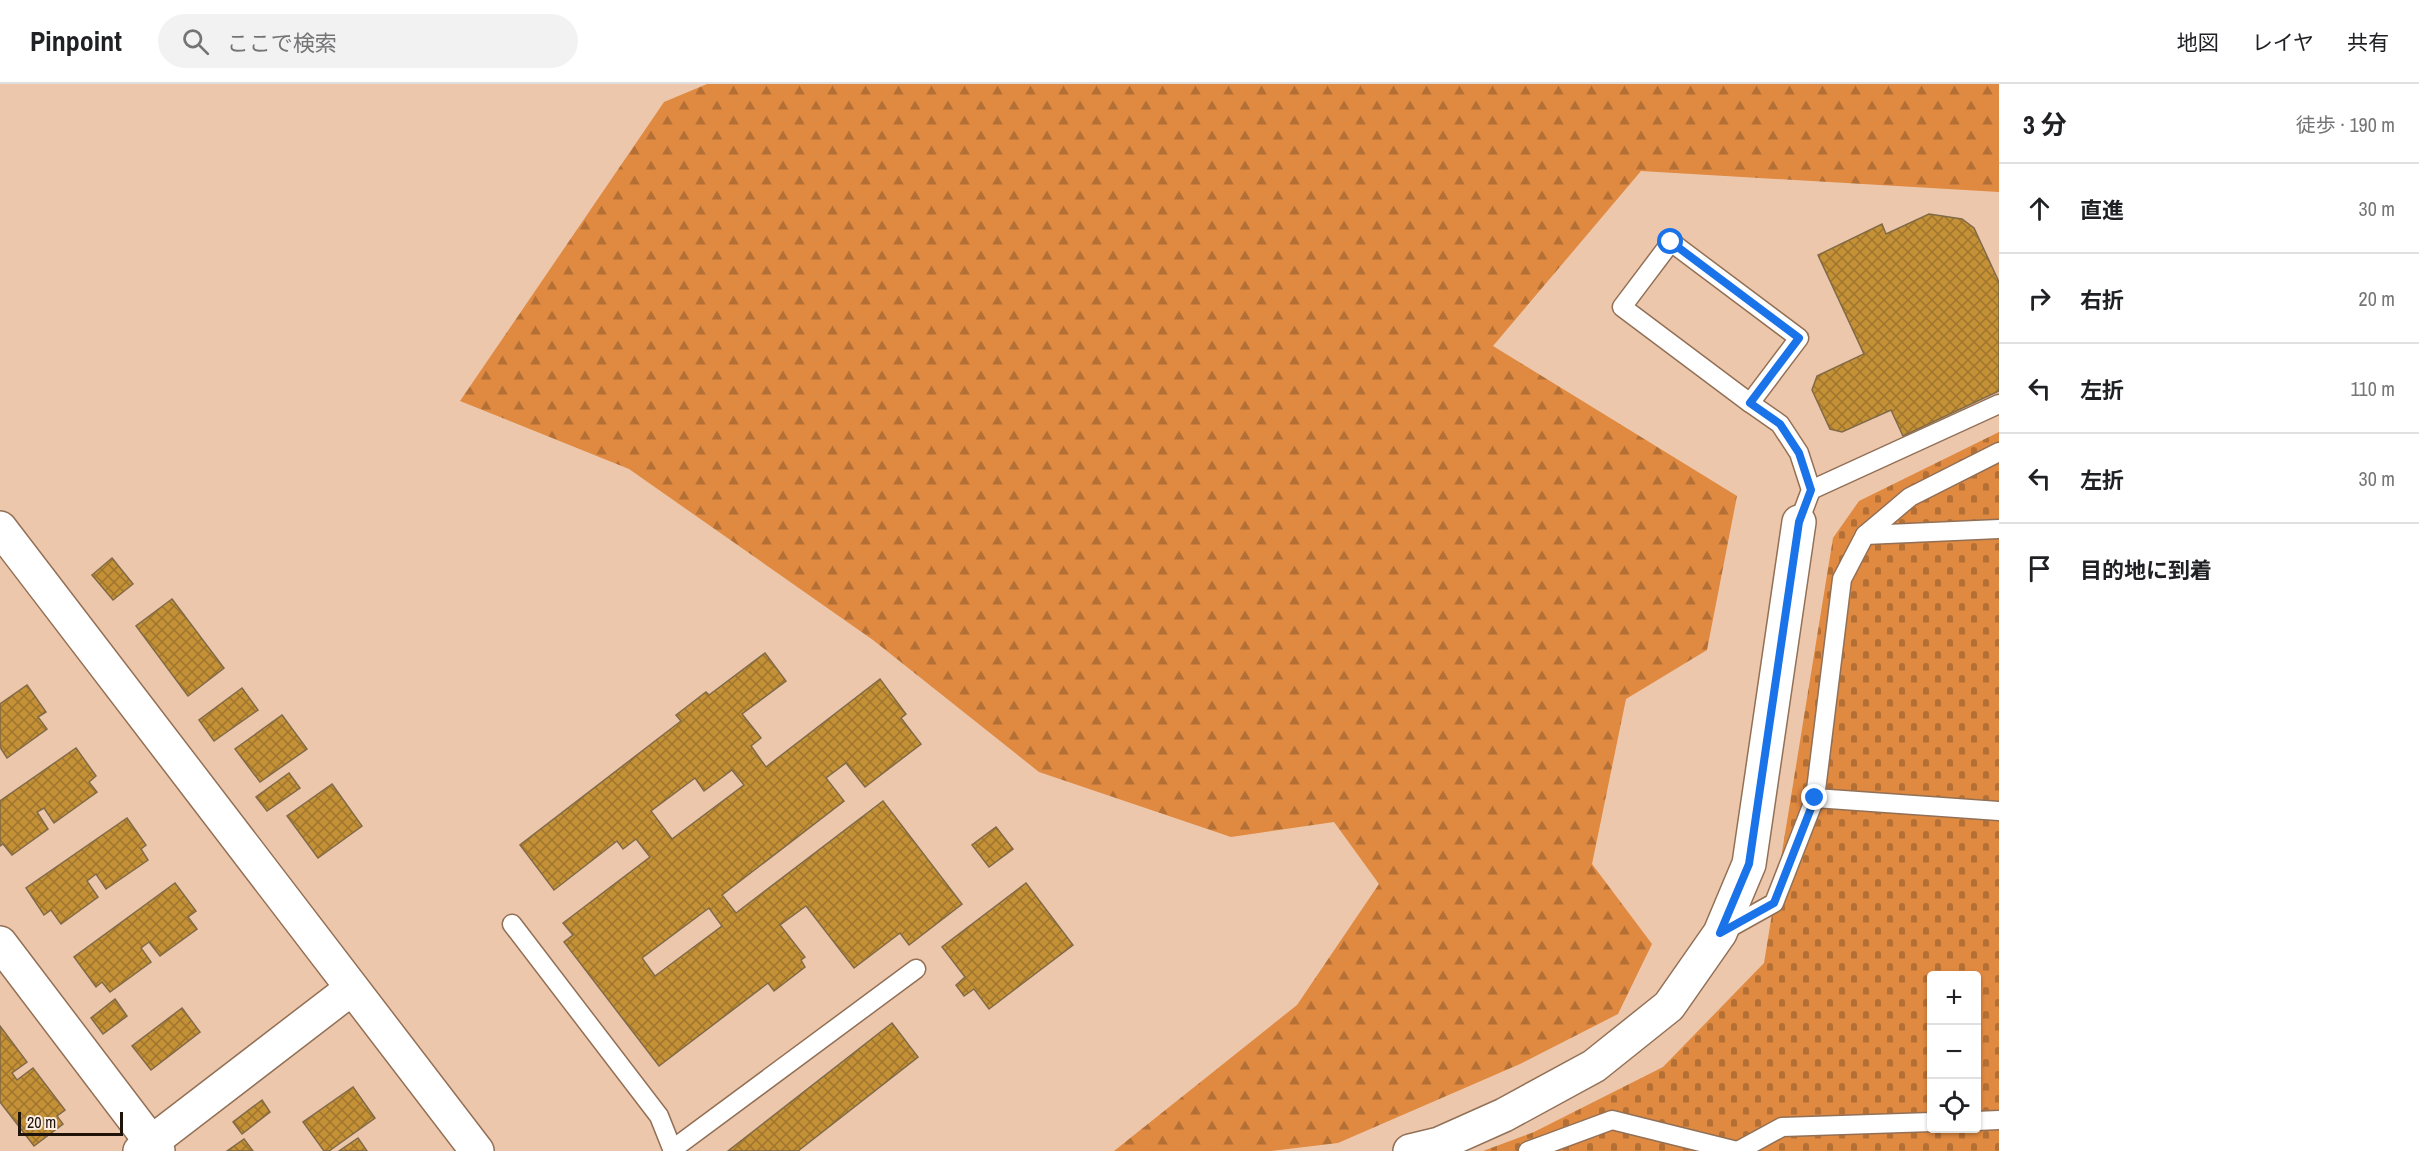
<!DOCTYPE html>
<html lang="ja">
<meta charset="utf-8">
<style>
:root{--surface:#fff;--page:#f2f2f2;--text:#202124;--muted:#757577;--line:#e0e0e0}
body{margin:0;font-family:"Archivo Narrow","Noto Sans JP",sans-serif;background:var(--page);color:var(--text)}
.controls{position:absolute;right:18px;bottom:18px;display:grid;overflow:hidden;border-radius:6px;box-shadow:0 2px 4px #0004}
.controls button{width:54px;height:54px;display:grid;place-items:center;padding:0;border:0;border-bottom:2px solid var(--line);background:var(--surface);color:var(--text);font:30px sans-serif}
.scale{position:absolute;left:18px;bottom:15px;width:105px;box-sizing:border-box;padding-left:6px;border:3px solid #201309;border-top:0;font-size:16px;line-height:21px;white-space:nowrap;color:#201309;-webkit-text-stroke:4px #fdede2;paint-order:stroke}
.stop{position:absolute;width:18px;height:18px;margin:-14px;border:4px solid #1a73e8;border-radius:50%;background:#fff}
.stop.end{background:#1a73e8;border-color:#fff;box-shadow:0 2px 6px #0008}
.list{margin:0;padding:0;list-style:none}
h2{display:flex;justify-content:space-between;align-items:center;height:78px;margin:0;padding:0 24px;font-size:26px}
h2 small{font-size:20px;font-weight:400;color:var(--muted)}
.list li{display:grid;grid-template-columns:39px 1fr auto;gap:18px;align-items:center;box-sizing:border-box;height:90px;padding:0 24px;border-top:2px solid var(--line)}
.list b{display:block;font-size:22px;white-space:nowrap}
.list em{font-size:20px;font-style:normal;color:var(--muted)}
.icon{flex:none;width:33px;height:33px;fill:none;stroke:currentColor;stroke-width:2;stroke-linecap:round;stroke-linejoin:round}
.map{position:relative;flex:none;width:1999px;height:1067px;overflow:hidden}
header{display:flex;align-items:center;gap:36px;box-sizing:border-box;height:84px;padding:0 30px;background:var(--surface);border-bottom:2px solid var(--line)}
header strong{font-size:28px}
nav{display:flex;gap:33px;margin-inline-start:auto;font-size:21px}
.search{width:420px;height:54px;background:var(--page);display:flex;align-items:center;gap:15px;box-sizing:border-box;padding:0 21px;border-radius:33px;color:var(--muted);font-size:22px}
main{display:flex}
aside{flex:1;background:var(--surface)}
.map>svg:first-child{display:block}
.forest{fill:url(#forest-firs)}
.cemetery{fill:url(#cemetery-stones);fill-rule:evenodd}
.building{fill:url(#building-cross-hatch);stroke:#806a47;stroke-width:1.5;fill-rule:evenodd}
.lines{fill:none;stroke-linecap:round;stroke-linejoin:round}
.lane-casing{stroke:#927056;stroke-width:21}
.street-casing{stroke:#927056;stroke-width:36}
.lane{stroke:#fff;stroke-width:18}
.street{stroke:#fff;stroke-width:33}
.route{stroke:#1a73e8;stroke-width:8}
</style>
<header>
<strong>Pinpoint</strong>
<div class="search"><svg class="icon" aria-label="search" viewBox="0 0 24 24"><circle cx="10" cy="10" r="6"/><path d="M15 15l6 6"/></svg>ここで検索</div>
<nav><a>地図</a><a>レイヤ</a><a>共有</a></nav>
</header>
<main>
<div class="map">
<svg width="1999" height="1067" viewBox="0 0 1999 1067">
<defs>
<pattern id="forest-firs" width="22" height="20" patternUnits="userSpaceOnUse" patternTransform="scale(1.5)"><rect width="22" height="20" fill="#df8941"/><path d="M5 1l3.5 6h-7zM16 11l3.5 6h-7z" fill="#b46f35"/></pattern>
<pattern id="cemetery-stones" width="16" height="16" patternUnits="userSpaceOnUse" patternTransform="scale(1.5)"><rect width="16" height="16" fill="#df8941"/><path d="M2 7V4a2 2 0 0 1 4 0v3zM10 15v-3a2 2 0 0 1 4 0v3z" fill="#b46f35"/></pattern>
<pattern id="building-cross-hatch" width="8" height="8" patternUnits="userSpaceOnUse" patternTransform="scale(1.5)"><rect width="8" height="8" fill="#c49137"/><path d="M0 0l8 8M0 8l8-8" fill="none" stroke="#9f752d"/></pattern>
</defs>
<rect width="100%" height="100%" fill="#edc7ab"/>
<polygon class="forest" points="707,0 1999,0 1999,108 1641,87 1493,262 1737,412 1707,566 1626,615 1592,780 1652,860 1618,930 1520,980 1338,1059 1271,1067 1114,1067 1297,921 1379,800 1334,738 1231,753 1039,688 873,556 629,385 460,317 664,18"/>
<path class="cemetery" d="M1999 348V1067H1483L1534 1048 1663 983 1764 879 1833 454 1859 417ZM1932 892H1976V1044H1932Z"/>
<g class="building">
<polygon points="1929,130 1962,135 1974,144 1999,198 1999,307 1903,352 1891,326 1842,348 1830,345 1812,306 1817,292 1864,270 1818,171 1882,140 1886,150"/>
<polygon points="112,474 133,500 113,516 92,491"/>
<polygon points="172,515 224,584 188,612 136,542"/>
<path d="M765 569 786 597 742 630 761 654 751 662 766 683 880 595 906 630 901 634 921 660 865 703 846 679 826 694 844 717 722 811 736 829 883 717 962 820 909 861 900 849 854 884 806 822 780 841 805 873 801 876 805 883 774 907 768 899 659 982 564 858 573 851 563 839 650 773 636 755 623 765 617 757 554 806 520 761 681 637 676 631 706 608 709 611ZM732 686 744 701 672 755 651 727 695 694 704 707ZM709 824 722 842 655 892 642 874Z"/>
<polygon points="27,601 46,628 38,633 47,645 7,674 0,663 0,620"/>
<polygon points="242,604 258,626 214,657 199,636"/>
<polygon points="282,631 307,665 260,698 235,665"/>
<polygon points="76,664 96,692 89,698 97,708 54,739 44,724 37,728 48,745 12,771 3,760 0,762 0,717"/>
<polygon points="289,689 300,704 267,727 256,713"/>
<polygon points="332,700 362,742 318,774 287,732"/>
<polygon points="127,734 146,761 141,765 148,776 106,805 96,790 87,797 98,813 61,840 51,826 44,831 26,804"/>
<polygon points="996,743 1013,765 989,783 972,761"/>
<polygon points="175,799 196,827 188,833 197,845 160,872 149,858 141,864 151,878 110,908 102,898 96,903 74,873"/>
<polygon points="1026,799 1073,861 989,925 974,905 964,912 956,901 965,893 942,863"/>
<polygon points="115,915 127,932 103,950 91,934"/>
<polygon points="182,924 200,948 151,986 132,962"/>
<polygon points="892,939 918,973 798,1067 728,1067"/>
<polygon points="0,942 27,978 12,989 17,996 33,984 65,1026 57,1032 63,1040 34,1062 0,1018"/>
<polygon points="353,1003 375,1034 329,1067 324,1067 303,1038"/>
<polygon points="262,1016 270,1028 242,1050 233,1038"/>
<polygon points="358,1054 367,1067 339,1067"/>
<polygon points="244,1055 253,1067 227,1067"/>
</g>
<g class="lines">
<defs>
<g id="lane">
<polygon points="1671,158 1799,254 1750,319 1622,223"/>
<polyline points="1750,319 1780,340 1799,369 1811,406 1799,438"/>
<polyline points="1811,406 1999,320"/>
<polyline points="1865,451 1999,445"/>
<polyline points="1815,714 1999,727"/>
<polyline points="512,840 659,1032 673,1067"/>
<polyline points="1722,848 1774,819 1815,714 1842,495 1865,451 1910,413 1999,368"/>
<polyline points="1976,1037 1999,1036"/>
<polyline points="673,1065 916,885"/>
<polyline points="1528,1067 1612,1036 1737,1067"/>
<polyline points="1738,1067 1782,1043 1932,1038"/>
</g>
<g id="street">
<polyline points="0,444 477,1067"/>
<polyline points="0,859 158,1067"/>
<polyline points="140,1067 351,905"/>
<polyline points="1410,1067 1439,1060 1504,1031 1594,982 1669,922 1720,849 1749,780 1799,438"/>
</g>
</defs>
<use href="#lane" class="lane-casing"/>
<use href="#street" class="street-casing"/>
<use href="#lane" class="lane"/>
<use href="#street" class="street"/>
</g>
<g class="lines">
<polyline class="route" points="1671,158 1799,254 1750,319 1780,340 1799,369 1811,406 1799,438 1749,780 1720,849 1774,819 1815,714"/>
</g>
</svg>
<div class="controls">
<button>+</button>
<button>−</button>
<button><svg class="icon" aria-label="locate" viewBox="0 0 24 24"><circle cx="12" cy="12" r="6"/><path d="M12 2v4M12 18v4M2 12h4M18 12h4"/></svg></button>
</div>
<div class="scale">20 m</div>
<div class="stop" style="left:1671px;top:158px"></div>
<div class="stop end" style="left:1815px;top:714px"></div>
</div>
<aside>
<h2>3 分<small>徒歩 · 190 m</small></h2>
<ul class="list">
<li><svg class="icon" aria-label="ahead" viewBox="0 0 24 24"><path d="M12 20V5M6 11l6-6 6 6"/></svg><div><b>直進</b></div><em>30 m</em></li>
<li><svg class="icon" aria-label="right" viewBox="0 0 24 24"><path d="M7 20v-9h11M14 6l5 5-5 5"/></svg><div><b>右折</b></div><em>20 m</em></li>
<li><svg class="icon" aria-label="left" viewBox="0 0 24 24"><path d="M17 20v-9H6M10 6l-5 5 5 5"/></svg><div><b>左折</b></div><em>110 m</em></li>
<li><svg class="icon" aria-label="left" viewBox="0 0 24 24"><path d="M17 20v-9H6M10 6l-5 5 5 5"/></svg><div><b>左折</b></div><em>30 m</em></li>
<li><svg class="icon" aria-label="arrive" viewBox="0 0 24 24"><path d="M6 21V4h12l-3 4 3 4H6"/></svg><div><b>目的地に到着</b></div></li>
</ul>
</aside>
</main>
